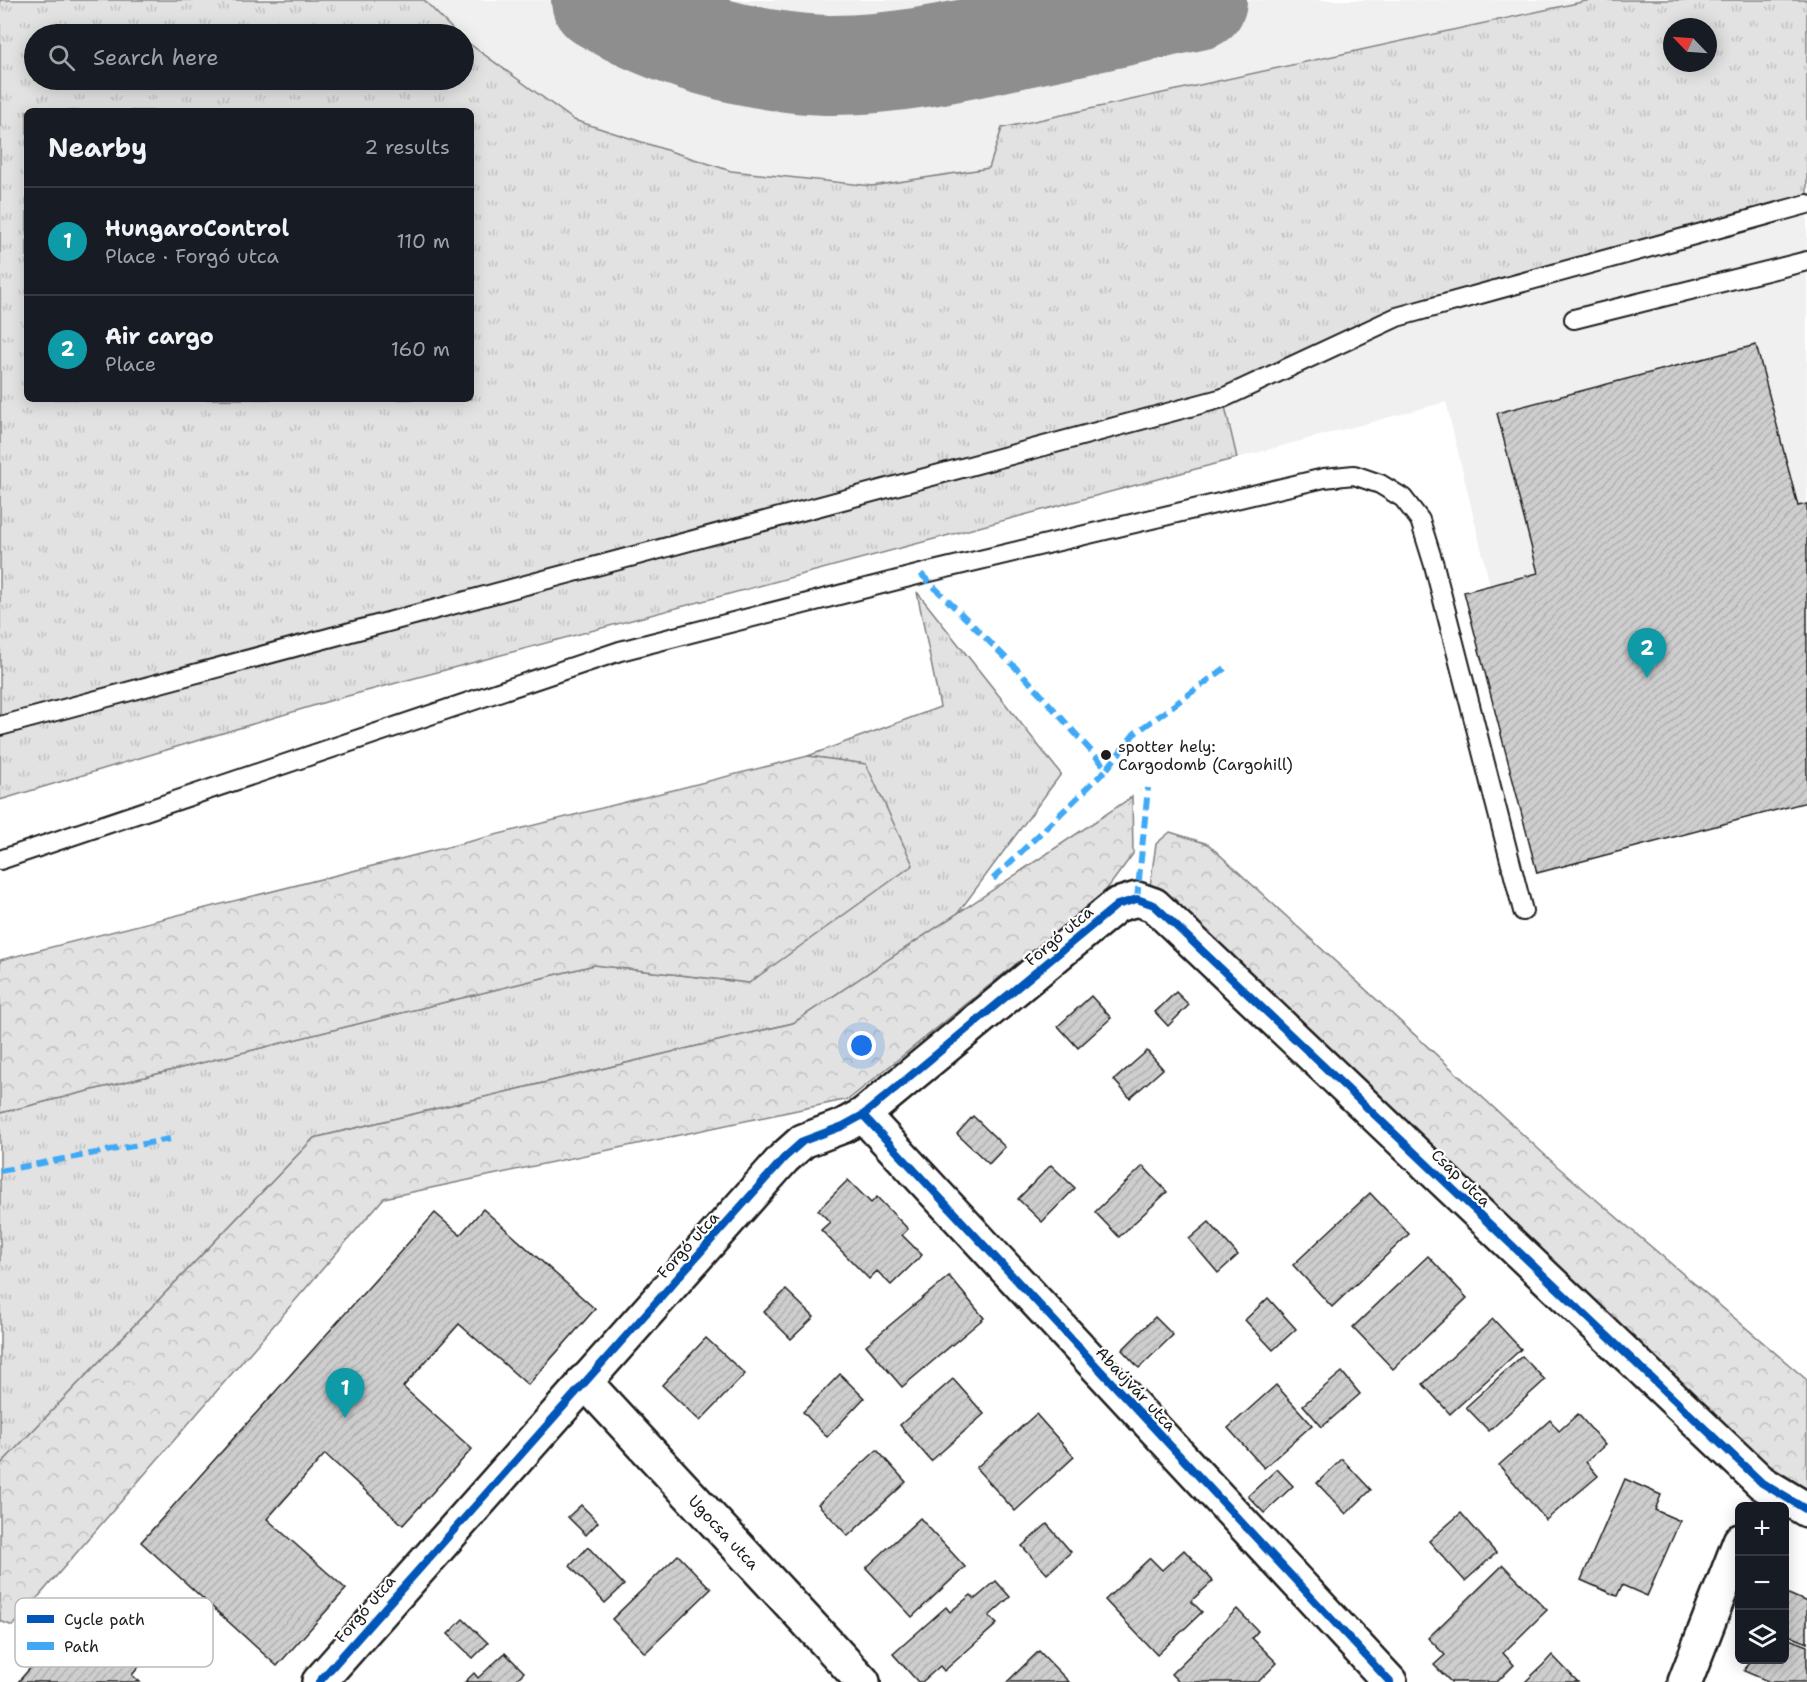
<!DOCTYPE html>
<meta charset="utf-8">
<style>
:root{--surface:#171b24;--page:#242831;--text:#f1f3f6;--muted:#9ea1a6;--line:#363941;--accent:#919294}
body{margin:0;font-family:"Shantell Sans",sans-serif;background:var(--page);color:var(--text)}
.controls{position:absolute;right:18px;bottom:18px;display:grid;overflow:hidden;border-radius:9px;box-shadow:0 3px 15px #0003}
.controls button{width:54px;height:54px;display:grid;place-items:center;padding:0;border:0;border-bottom:2px solid var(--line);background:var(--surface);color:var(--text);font:30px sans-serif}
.compass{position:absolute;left:1663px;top:18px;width:54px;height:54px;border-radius:50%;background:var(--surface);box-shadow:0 3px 15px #0003;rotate:295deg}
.you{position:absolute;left:862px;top:1046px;width:21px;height:21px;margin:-15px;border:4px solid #fff;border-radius:50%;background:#1a73e8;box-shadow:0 0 0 9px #1a73e833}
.badge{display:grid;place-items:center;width:39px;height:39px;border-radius:50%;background:var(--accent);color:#fff;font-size:20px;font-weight:700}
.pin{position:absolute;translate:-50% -50px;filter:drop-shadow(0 2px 3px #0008)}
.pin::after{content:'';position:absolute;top:32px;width:21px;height:18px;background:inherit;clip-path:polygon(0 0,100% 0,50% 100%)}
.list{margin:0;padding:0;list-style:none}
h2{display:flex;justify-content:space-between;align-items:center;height:78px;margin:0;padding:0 24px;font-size:26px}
h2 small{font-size:20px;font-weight:400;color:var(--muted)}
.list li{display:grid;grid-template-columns:39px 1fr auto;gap:18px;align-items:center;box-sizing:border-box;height:108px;padding:0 24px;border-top:2px solid var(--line)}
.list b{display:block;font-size:22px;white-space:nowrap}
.list p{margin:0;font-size:20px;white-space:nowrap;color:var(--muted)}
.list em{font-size:20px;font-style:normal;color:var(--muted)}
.icon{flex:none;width:33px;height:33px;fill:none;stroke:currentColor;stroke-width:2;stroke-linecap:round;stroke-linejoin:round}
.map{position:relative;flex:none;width:1807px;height:1682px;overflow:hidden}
.search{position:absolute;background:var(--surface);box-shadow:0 3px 15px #0003;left:24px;top:24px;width:450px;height:66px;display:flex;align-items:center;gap:15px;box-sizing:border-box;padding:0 21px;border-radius:33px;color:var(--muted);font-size:22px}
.panel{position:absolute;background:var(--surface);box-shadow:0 3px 15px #0003;left:24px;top:108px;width:450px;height:294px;border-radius:9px}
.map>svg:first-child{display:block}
.built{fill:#f0f0f0;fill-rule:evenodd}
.grass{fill:url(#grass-tufts);stroke:#7f7f7f;stroke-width:1.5;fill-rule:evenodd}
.forest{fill:url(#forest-crowns);stroke:#7f7f7f;stroke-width:1.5}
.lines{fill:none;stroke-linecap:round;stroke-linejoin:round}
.taxiway{stroke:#8e8e8e;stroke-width:100}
.building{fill:url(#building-hatch);stroke:#1c1c1c;stroke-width:1.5}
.service-casing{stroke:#1c1c1c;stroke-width:22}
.minor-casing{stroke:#1c1c1c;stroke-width:38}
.service{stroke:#fff;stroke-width:18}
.minor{stroke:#fff;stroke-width:33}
.quiet{stroke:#3fa9f5;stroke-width:6;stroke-dasharray:12 6;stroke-linecap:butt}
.cycleway-casing{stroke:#fff;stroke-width:11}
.cycleway{stroke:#0057b8;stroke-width:8}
.poi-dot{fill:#1c1c1c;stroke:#fff;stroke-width:2}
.labels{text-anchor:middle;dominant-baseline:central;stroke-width:4.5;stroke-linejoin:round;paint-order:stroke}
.poi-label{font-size:16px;fill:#1c1c1c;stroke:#fff;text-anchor:start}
.street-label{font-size:16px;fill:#1c1c1c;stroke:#fff}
.key{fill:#fff;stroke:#bbb;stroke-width:1.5}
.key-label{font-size:16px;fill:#1c1c1c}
</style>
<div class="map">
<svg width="1807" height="1682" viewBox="0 0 1807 1682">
<defs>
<pattern id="grass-tufts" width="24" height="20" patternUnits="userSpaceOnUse" patternTransform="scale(1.5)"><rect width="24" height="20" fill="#e2e2e2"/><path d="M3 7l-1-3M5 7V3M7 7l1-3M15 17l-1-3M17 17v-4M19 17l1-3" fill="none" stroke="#c1c1c1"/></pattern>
<pattern id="forest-crowns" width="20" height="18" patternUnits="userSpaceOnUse" patternTransform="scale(1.5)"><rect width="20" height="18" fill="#e2e2e2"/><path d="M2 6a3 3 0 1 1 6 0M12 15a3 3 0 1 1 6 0" fill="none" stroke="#c1c1c1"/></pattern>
<pattern id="building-hatch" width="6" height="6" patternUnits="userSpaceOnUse" patternTransform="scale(1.5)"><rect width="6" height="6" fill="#cecece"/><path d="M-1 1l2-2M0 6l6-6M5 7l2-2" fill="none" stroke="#b0b0b0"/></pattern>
</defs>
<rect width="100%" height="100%" fill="#fff"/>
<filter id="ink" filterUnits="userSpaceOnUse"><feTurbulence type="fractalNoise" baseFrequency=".0167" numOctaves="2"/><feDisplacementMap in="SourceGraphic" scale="12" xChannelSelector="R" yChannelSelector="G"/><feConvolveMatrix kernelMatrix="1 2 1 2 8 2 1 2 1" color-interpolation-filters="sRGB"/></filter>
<g filter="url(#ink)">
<path class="built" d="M0 0H1807V802L1537 873 1464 592 1490 585 1446 402 329 701 0 800ZM1672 27H1708V63H1672ZM34 34H464V80H34ZM27 111H471V399H27Z"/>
<g class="grass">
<path d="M0 0H424L457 34H34V80H464V40L574 120 731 171 872 186 989 168 1002 128 1591 0H1807V204L1397 317 1223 398 1237 458 329 701 0 800ZM1672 27H1708V63H1672ZM27 111H471V399H27Z"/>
<polygon points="917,592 1061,774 958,913 793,1023 314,1138 0,1465 0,1113 594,965 749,983 866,764 808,756 940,707"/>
</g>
<g class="forest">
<polygon points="808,756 866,764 913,865 749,983 594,965 0,1113 0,960"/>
<polygon points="1132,797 1133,854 1104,893 849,1099 384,1198 13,1626 0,1621 0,1465 314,1138 793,1023"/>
<polygon points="1170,832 1208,844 1558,1167 1807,1380 1807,1489 1767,1464 1150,886 1156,844"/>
</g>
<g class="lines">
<path class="taxiway" d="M601 0C668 39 748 62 826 65 891 66 955 52 1019 38 1078 25 1138 13 1197 0"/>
</g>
<g class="building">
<polygon points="1756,345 1798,506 1807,504 1807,802 1537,873 1464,592 1538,573 1497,413"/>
<polygon points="1176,992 1189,1005 1168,1026 1155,1012"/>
<polygon points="1091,996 1111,1018 1078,1048 1058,1026"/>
<polygon points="1147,1051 1163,1069 1130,1098 1114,1080"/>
<polygon points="973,1116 1005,1147 989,1164 957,1134"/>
<polygon points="1051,1165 1075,1188 1042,1222 1018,1199"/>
<polygon points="1143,1166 1167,1192 1119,1237 1095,1212"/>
<polygon points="848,1180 871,1203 877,1197 908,1229 902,1235 922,1255 891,1285 877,1271 869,1279 821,1230 830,1222 818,1210"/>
<polygon points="1370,1193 1409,1234 1332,1307 1293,1265"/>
<polygon points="483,1209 595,1309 528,1385 459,1324 403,1387 472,1449 403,1525 325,1454 267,1519 346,1589 277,1666 141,1542 435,1213 460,1235"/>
<polygon points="1209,1222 1238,1255 1218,1273 1189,1239"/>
<polygon points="1428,1256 1467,1298 1393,1369 1353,1327"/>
<polygon points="949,1276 984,1318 902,1387 866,1345"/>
<polygon points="786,1290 814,1317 791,1339 764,1312"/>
<polygon points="1268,1298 1296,1329 1273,1350 1245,1320"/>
<polygon points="1155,1317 1173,1335 1139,1368 1122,1350"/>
<polygon points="1493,1319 1521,1349 1450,1414 1423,1384"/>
<polygon points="706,1338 745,1374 700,1421 662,1385"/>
<polygon points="1522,1356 1545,1380 1489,1431 1466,1407"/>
<polygon points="1342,1372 1360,1394 1322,1427 1303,1405"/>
<polygon points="840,1374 864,1398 827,1437 803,1412"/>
<polygon points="953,1379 984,1414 931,1461 900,1425"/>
<polygon points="1276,1385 1312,1425 1264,1468 1228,1428"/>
<polygon points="1036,1414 1074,1457 1015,1511 976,1468"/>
<polygon points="1578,1414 1605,1445 1586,1462 1598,1476 1546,1520 1499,1465 1550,1420 1559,1431"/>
<polygon points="877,1450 906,1482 848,1536 818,1504"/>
<polygon points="1342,1459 1371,1490 1346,1514 1317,1483"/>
<polygon points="1277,1469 1293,1486 1264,1513 1248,1496"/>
<polygon points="1625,1479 1661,1495 1655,1510 1680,1521 1647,1596 1622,1585 1617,1596 1581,1580"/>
<polygon points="581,1505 598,1522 586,1535 568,1517"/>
<polygon points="1461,1513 1496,1553 1465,1581 1429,1541"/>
<polygon points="920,1518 965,1567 912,1617 866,1568"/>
<polygon points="1047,1524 1071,1552 1047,1574 1022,1546"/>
<polygon points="588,1547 624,1585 605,1603 570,1566"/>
<polygon points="1184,1550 1213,1581 1191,1601 1202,1612 1157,1655 1105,1600 1150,1558 1162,1570"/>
<polygon points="678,1555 711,1589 645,1653 612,1619"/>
<polygon points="1503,1565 1547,1610 1503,1653 1514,1665 1497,1682 1451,1682 1434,1665 1445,1655 1428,1638"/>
<polygon points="996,1581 1010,1597 989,1616 997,1624 944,1671 940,1666 922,1682 918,1682 893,1654 946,1607 950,1612 971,1595 975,1599"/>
<polygon points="1784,1592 1807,1602 1807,1643 1784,1633"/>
<polygon points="1237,1609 1258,1631 1252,1638 1277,1663 1258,1682 1179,1682 1171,1674"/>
<polygon points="81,1610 142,1663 132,1675 140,1682 18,1682"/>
<polygon points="463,1619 488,1643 473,1658 448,1634"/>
<polygon points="1784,1637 1807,1646 1807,1682 1770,1682 1744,1671 1750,1660 1784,1660"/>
<polygon points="1039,1651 1069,1682 1007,1682"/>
<polygon points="505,1653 524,1672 514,1682 465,1682 474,1673 478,1678"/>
<polygon points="1552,1655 1578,1682 1525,1682 1543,1665"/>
</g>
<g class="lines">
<defs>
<g id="service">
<polyline points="1574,319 1807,261"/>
<polyline points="0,726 1223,398 1397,317 1807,204"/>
<polyline points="0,860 620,651 921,574 1324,478 1354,475 1380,484 1403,498 1420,520 1434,565 1523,911"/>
</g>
<g id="minor">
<polyline points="863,1115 1390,1682"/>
<path id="s1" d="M584 1381 863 1682"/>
<polyline points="319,1682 784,1158 803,1141 843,1126 863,1115 1117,905 1137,899 1154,905 1762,1483 1807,1510"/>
<polyline points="1685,1682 1740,1541"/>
</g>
</defs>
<use href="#service" class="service-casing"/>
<use href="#minor" class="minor-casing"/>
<use href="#service" class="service"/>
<use href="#minor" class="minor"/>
<g class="quiet">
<polyline points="921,574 1026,678 1107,769 1134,734 1228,666"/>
<polyline points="993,879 1107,769"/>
<polyline points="1137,899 1148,788"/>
<polyline points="0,1171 170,1139"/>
</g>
<defs>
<g id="cycleway">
<polyline points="863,1115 1390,1682"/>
<polyline points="319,1682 784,1158 803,1141 843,1126 863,1115 1117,905 1137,899 1154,905 1762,1483 1807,1510"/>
</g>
</defs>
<use href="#cycleway" class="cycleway-casing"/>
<use href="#cycleway" class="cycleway"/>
</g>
</g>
<circle class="poi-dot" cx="1106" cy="755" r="6"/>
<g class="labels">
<g class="poi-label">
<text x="1118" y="746">spotter hely:<tspan x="1118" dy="18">Cargodomb (Cargohill)</tspan></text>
</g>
<g class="street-label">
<text transform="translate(1059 936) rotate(-40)">Forgó utca</text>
<text transform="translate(1461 1178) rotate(44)">Csap utca</text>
<text transform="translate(688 1245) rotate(-48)">Forgó utca</text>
<text transform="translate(1136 1389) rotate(47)">Abaújvár utca</text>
<text stroke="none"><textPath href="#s1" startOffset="206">Ugocsa utca</textPath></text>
<text transform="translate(365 1609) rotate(-49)">Forgó utca</text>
</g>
</g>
<rect x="15" y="1598" width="198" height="69" rx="9" class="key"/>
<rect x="27" y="1615" width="27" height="8" fill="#0057b8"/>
<rect x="27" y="1642" width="27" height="8" fill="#3fa9f5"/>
<g class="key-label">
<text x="64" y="1625">Cycle path</text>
<text x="64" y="1652">Path</text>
</g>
</svg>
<div class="controls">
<button>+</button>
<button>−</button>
<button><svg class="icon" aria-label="layers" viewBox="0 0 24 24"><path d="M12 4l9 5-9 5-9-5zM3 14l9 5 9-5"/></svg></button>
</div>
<svg class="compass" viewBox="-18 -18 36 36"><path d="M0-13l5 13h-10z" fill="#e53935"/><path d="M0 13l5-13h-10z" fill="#9ea1a6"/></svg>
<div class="you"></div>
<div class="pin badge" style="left:345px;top:1418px;background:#0f9aa8">1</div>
<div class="pin badge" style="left:1647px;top:678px;background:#0f9aa8">2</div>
<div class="search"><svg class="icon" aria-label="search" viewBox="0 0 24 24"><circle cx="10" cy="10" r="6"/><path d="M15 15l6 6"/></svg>Search here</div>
<section class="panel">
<h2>Nearby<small>2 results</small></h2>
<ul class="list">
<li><span class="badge" style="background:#0f9aa8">1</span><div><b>HungaroControl</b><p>Place · Forgó utca</p></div><em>110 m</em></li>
<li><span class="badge" style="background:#0f9aa8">2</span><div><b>Air cargo</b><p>Place</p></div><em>160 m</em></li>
</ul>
</section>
</div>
